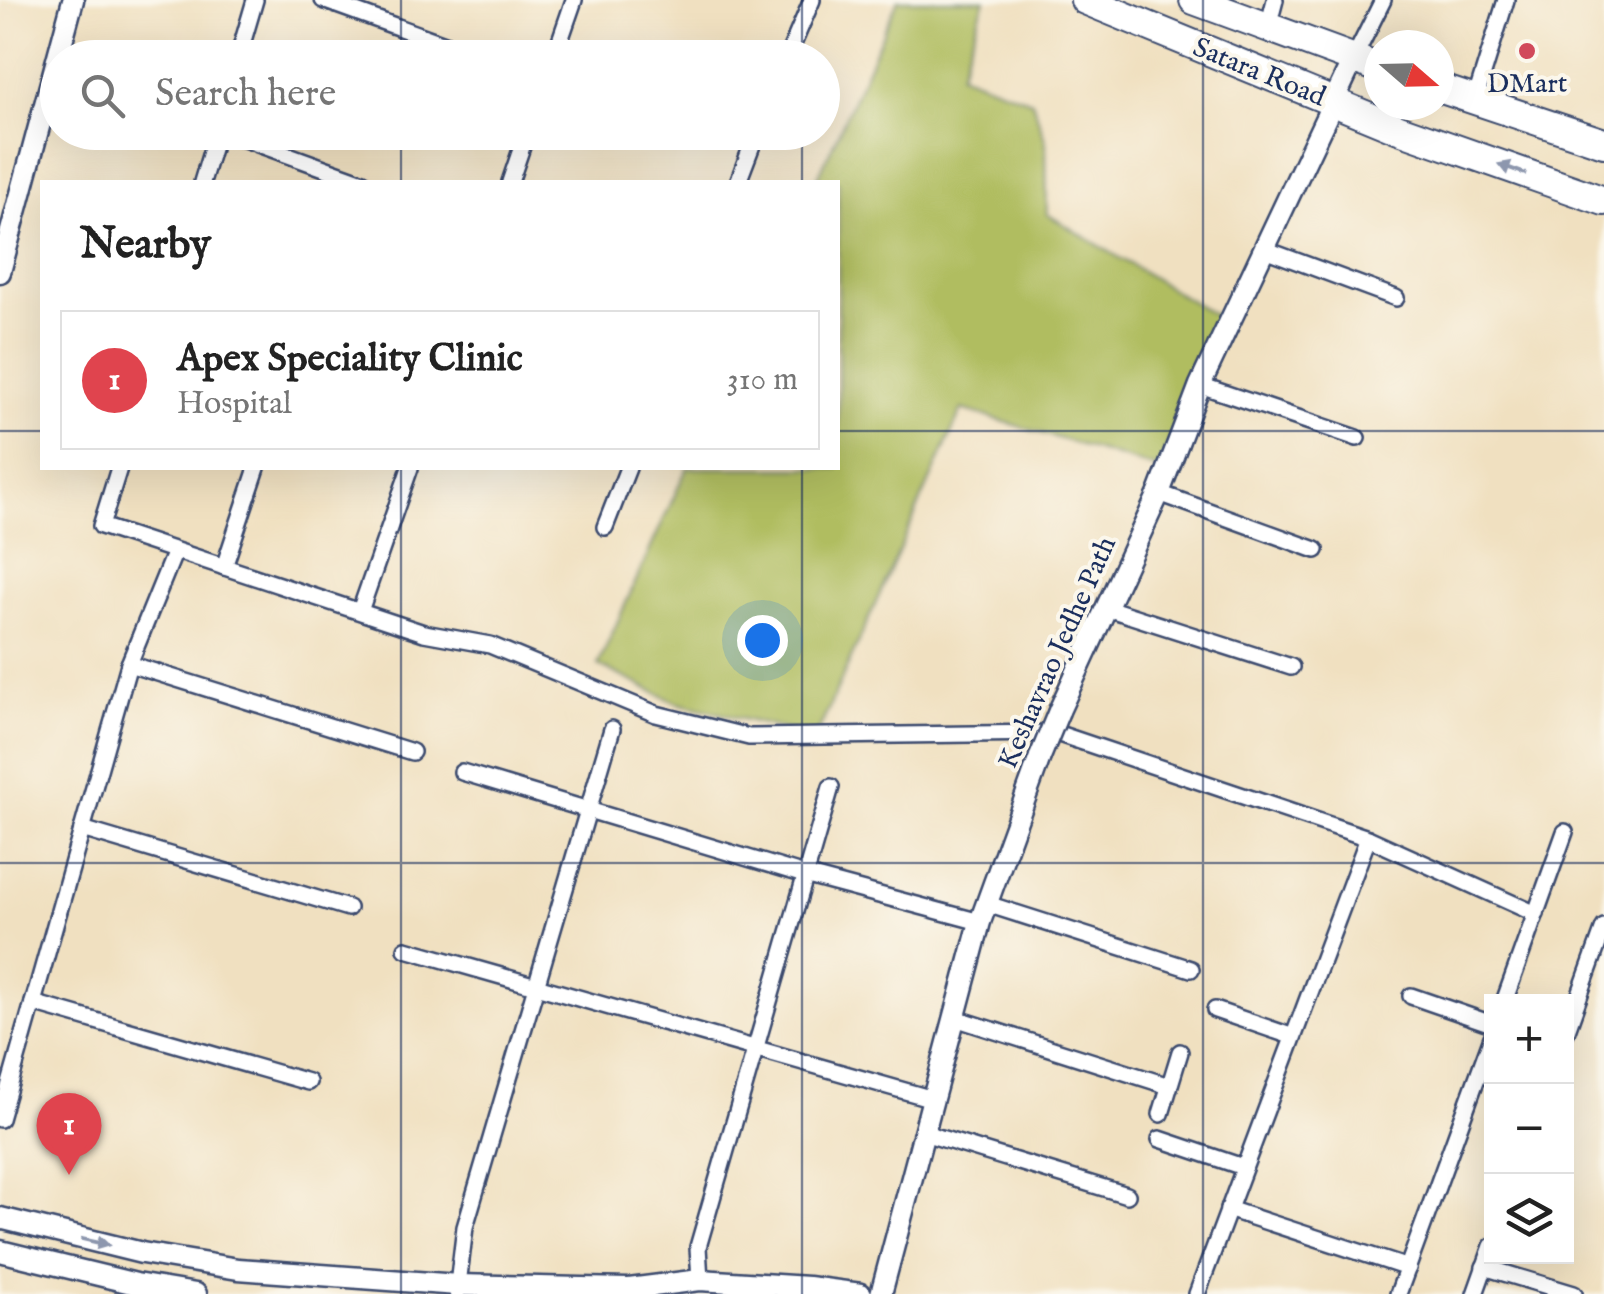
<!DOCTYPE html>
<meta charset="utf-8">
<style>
:root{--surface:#fff;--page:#f2f2f2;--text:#222;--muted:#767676;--line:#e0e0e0;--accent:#db2777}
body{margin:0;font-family:"IM FELL English",serif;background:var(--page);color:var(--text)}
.controls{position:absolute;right:30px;bottom:30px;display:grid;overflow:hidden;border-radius:0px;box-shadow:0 10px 40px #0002}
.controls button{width:90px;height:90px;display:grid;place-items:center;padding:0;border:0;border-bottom:2px solid var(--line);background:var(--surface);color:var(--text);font:50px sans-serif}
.compass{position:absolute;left:1364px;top:30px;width:90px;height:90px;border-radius:50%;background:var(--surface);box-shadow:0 10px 40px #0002;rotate:110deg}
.you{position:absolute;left:762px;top:640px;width:35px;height:35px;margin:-25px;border:8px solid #fff;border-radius:50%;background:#1a73e8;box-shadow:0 0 0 15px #1a73e833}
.badge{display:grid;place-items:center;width:65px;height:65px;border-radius:50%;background:var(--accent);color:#fff;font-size:32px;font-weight:700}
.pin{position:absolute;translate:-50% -82px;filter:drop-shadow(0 2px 5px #0008)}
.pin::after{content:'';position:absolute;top:52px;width:35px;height:30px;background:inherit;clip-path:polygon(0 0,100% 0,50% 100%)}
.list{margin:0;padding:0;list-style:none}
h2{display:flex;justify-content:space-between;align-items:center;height:130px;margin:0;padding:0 40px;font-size:42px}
h2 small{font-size:32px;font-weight:400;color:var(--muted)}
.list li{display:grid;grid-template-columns:65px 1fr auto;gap:30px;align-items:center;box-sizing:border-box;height:140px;margin:0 20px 20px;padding:0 20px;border:2px solid var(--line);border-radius:0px}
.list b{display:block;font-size:38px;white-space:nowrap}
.list p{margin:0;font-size:32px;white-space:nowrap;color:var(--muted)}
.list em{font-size:32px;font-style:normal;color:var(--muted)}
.icon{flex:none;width:55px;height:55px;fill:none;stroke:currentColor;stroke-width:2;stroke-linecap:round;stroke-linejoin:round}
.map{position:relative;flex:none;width:1604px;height:1294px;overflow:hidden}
.search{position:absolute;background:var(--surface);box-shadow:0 10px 40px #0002;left:40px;top:40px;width:800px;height:110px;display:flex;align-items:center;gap:25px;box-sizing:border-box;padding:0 35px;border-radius:55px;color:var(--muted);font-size:38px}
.panel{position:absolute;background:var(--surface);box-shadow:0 10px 40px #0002;left:40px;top:180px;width:800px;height:290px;border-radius:0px}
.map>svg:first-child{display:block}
.green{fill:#b0bd60;stroke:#66765f;stroke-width:2.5}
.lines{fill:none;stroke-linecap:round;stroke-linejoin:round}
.street-casing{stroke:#3b4a6d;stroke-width:20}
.secondary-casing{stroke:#3b4a6d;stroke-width:25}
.highway-casing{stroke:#3b4a6d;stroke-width:32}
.street{stroke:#fff;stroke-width:15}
.secondary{stroke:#fff;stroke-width:20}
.highway{stroke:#fff;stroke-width:28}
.secondary-bridge-casing{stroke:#3b4a6d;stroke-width:25;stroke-linecap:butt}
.secondary-bridge{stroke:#fff;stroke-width:20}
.oneway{fill:#8d97ae}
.grid{fill:none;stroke:#1b2f5e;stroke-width:2.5;stroke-opacity:0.55}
.poi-dot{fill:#d1495b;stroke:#fbf7ec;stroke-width:4}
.labels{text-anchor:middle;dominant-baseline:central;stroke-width:8;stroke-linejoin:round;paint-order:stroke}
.street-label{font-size:28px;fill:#1b2f5e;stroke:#fbf7ec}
.poi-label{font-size:28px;fill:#1b2f5e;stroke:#fbf7ec}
</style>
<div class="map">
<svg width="1604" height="1294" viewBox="0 0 1604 1294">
<rect width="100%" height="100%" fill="#fbf7ec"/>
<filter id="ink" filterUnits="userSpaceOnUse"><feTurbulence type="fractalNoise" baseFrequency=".01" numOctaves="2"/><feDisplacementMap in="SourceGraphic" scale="20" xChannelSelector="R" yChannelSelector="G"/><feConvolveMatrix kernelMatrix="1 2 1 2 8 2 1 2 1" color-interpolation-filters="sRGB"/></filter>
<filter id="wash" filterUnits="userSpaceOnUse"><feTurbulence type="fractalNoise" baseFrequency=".0048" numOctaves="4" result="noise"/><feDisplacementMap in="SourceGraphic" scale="40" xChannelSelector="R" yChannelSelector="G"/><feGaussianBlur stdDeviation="2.25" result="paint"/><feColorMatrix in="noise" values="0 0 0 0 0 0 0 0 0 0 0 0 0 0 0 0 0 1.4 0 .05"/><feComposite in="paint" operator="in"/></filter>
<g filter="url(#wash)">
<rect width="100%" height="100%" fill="#f0e0c0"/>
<polygon class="green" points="898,0 985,0 960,74 1032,101 1046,142 1047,214 1219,318 1159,469 962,409 816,737 677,703 598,665 687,468 838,468 838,182 816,182"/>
</g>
<g filter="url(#ink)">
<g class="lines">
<defs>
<g id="street">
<polyline points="323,0 483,58"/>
<polyline points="1268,27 1275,0"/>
<polyline points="238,58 255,0"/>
<polyline points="554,58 574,0"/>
<polyline points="787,58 812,0"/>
<polyline points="1354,58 1383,0"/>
<polyline points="1475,100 1506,0"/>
<polyline points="225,132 363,182"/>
<polyline points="202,182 217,132"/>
<polyline points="510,182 527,132"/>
<polyline points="738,182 757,132"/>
<polyline points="1264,249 1396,298"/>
<polyline points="1200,385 1357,438"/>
<polyline points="119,468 101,526 424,633 490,645 656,714 749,737 1056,733 1368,838 1536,914"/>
<polyline points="1159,493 1316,550"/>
<polyline points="605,527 628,468"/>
<polyline points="224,567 257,468"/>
<polyline points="1107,608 1291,667"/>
<polyline points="360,611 410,468"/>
<polyline points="129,664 412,752"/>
<polyline points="462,772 808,876 980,922"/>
<polyline points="82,829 348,908"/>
<polyline points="987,904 1191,969"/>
<polyline points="406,949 933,1099"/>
<polyline points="1411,996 1492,1024"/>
<polyline points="1504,1002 1565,832"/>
<polyline points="33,1003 308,1082"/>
<polyline points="1215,1010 1291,1036"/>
<polyline points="955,1018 1169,1086"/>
<polyline points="1566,1033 1604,927"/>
<polyline points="1161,1114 1180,1052"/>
<polyline points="0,1119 129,664 175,551"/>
<polyline points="924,1133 1127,1195"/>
<polyline points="1160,1139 1243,1167"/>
<polyline points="1228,1209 1408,1268"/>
<polyline points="1484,1267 1574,1294"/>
<polyline points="700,1280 698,1247 831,787"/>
<polyline points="457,1293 465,1227 612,729"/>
<polyline points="1197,1294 1368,838"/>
<polyline points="1398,1294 1492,1037"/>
<polyline points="1475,1294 1492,1246"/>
</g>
<g id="secondary">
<polyline points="0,272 73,0"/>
<polyline points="1059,711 1159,493 1200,385 1354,58"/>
<polyline points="0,1218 142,1253 238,1269 458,1285 582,1288 629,1289 700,1280 808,1287 861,1294"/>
<polyline points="0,1251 136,1284 196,1294"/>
<polyline points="881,1294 980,922 1040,757"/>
</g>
<g id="highway">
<polyline points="1085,0 1399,129 1604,201"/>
<polyline points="1194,0 1379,68"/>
<polyline points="1439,88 1604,143"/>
</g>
</defs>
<use href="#street" class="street-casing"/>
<use href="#secondary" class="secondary-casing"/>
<use href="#highway" class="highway-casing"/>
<use href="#street" class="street"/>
<use href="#secondary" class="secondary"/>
<use href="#highway" class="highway"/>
<defs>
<polyline id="secondary-bridge" points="1040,757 1059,711"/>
</defs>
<use href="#secondary-bridge" class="secondary-bridge-casing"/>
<use href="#secondary-bridge" class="secondary-bridge"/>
</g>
<defs><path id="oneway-solid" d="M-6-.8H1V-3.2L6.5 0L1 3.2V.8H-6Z" transform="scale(2.5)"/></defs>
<g class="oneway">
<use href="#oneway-solid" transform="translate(1512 169) rotate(-160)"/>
<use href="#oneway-solid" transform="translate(95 1242) rotate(13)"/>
</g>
</g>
<path class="grid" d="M401 0V58M802 0V58M1203 0V1294M401 132V182M802 132V182M0 431H42M838 431H1604M401 468V1294M802 468V1294M0 863H1604"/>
<circle class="poi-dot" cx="1527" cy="51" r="10"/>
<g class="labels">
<g class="street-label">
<text transform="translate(1259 73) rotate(22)">Satara Road</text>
<text transform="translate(1058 653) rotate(-66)">Keshavrao Jedhe Path</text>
</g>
<g class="poi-label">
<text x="1527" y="84">DMart</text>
</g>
</g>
</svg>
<div class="controls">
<button>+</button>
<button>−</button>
<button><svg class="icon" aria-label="layers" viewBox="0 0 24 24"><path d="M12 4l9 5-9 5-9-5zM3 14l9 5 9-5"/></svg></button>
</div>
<svg class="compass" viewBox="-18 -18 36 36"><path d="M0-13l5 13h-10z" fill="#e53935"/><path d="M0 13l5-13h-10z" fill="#767676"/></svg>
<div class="you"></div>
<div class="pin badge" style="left:69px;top:1175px;background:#e0444e">1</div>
<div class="search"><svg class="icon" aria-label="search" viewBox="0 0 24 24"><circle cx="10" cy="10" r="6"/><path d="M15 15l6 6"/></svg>Search here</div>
<section class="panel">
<h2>Nearby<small></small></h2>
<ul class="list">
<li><span class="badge" style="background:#e0444e">1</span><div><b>Apex Speciality Clinic</b><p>Hospital</p></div><em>310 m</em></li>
</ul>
</section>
</div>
